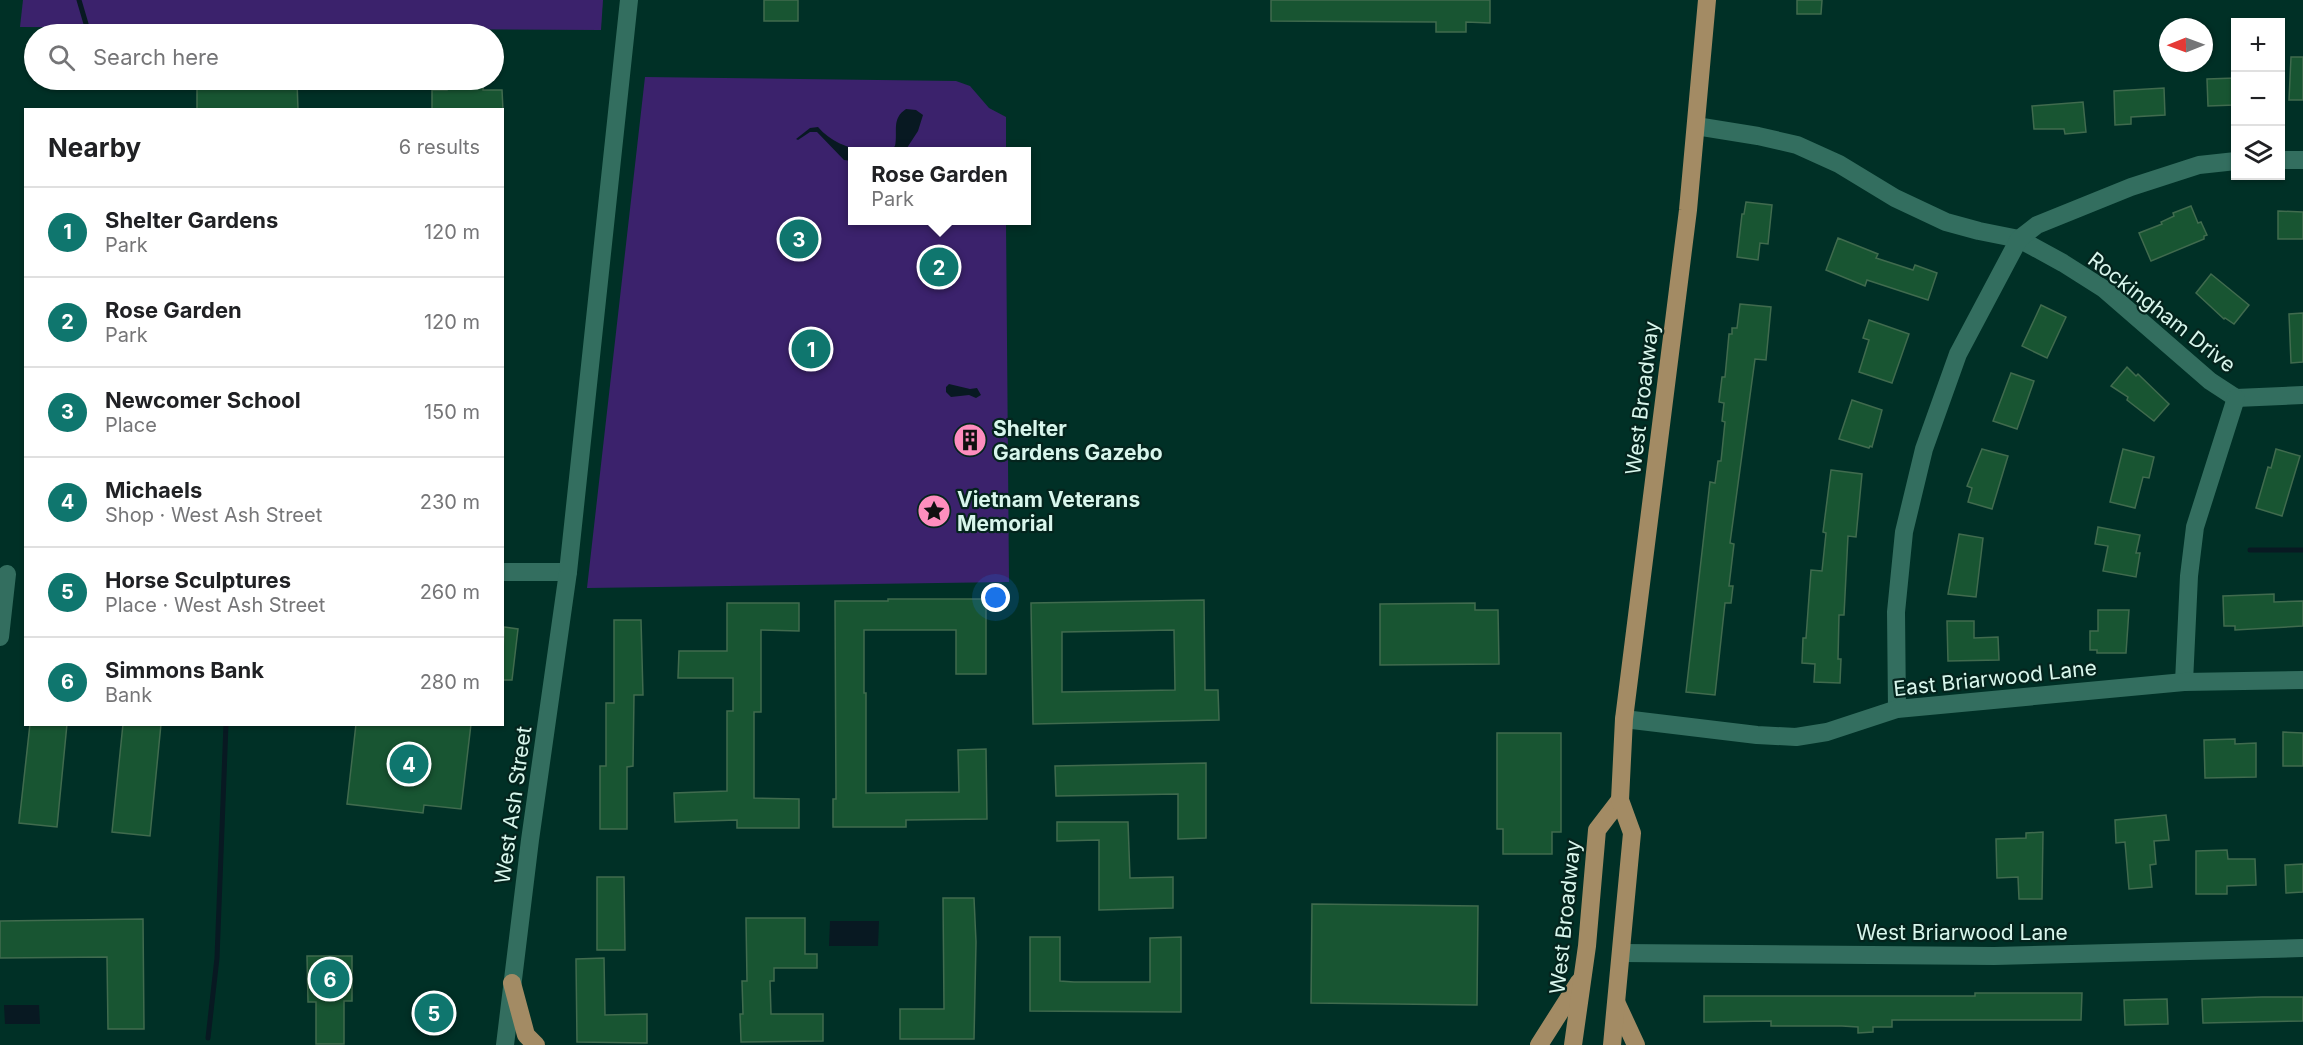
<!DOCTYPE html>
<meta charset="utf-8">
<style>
:root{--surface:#fff;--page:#f2f2f2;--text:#202124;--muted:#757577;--line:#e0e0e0;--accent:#0f766e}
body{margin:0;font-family:Inter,sans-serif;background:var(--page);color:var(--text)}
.controls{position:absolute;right:18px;top:18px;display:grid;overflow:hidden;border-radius:0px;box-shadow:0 2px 4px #0004}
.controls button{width:54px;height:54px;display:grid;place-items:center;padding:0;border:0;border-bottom:2px solid var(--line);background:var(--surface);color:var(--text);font:30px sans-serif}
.compass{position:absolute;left:2159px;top:18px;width:54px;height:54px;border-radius:50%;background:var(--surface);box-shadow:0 2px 4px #0004;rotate:269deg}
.you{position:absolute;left:996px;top:598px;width:21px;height:21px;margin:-15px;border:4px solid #fff;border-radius:50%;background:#1a73e8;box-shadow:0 0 0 9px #1a73e833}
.badge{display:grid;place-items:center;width:39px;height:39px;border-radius:50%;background:var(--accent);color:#fff;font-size:20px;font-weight:700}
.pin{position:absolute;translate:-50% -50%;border:3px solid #fff;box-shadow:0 2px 6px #0006}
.popup{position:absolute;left:848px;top:147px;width:183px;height:78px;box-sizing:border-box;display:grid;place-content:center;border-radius:0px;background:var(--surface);filter:drop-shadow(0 2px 4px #0005);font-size:20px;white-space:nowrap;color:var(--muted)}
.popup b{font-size:22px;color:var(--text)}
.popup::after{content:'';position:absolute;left:50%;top:100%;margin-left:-12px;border:12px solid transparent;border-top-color:var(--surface)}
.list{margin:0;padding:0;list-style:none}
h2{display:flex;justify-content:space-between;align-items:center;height:78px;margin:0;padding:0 24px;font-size:26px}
h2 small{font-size:20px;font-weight:400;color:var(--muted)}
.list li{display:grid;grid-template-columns:39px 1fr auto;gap:18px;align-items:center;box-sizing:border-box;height:90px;padding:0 24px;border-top:2px solid var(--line)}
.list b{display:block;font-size:22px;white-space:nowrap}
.list p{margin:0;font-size:20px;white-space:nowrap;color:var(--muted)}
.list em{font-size:20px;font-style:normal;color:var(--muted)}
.icon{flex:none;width:33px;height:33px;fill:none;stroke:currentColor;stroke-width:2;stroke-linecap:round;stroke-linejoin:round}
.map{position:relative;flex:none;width:2303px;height:1045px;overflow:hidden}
.search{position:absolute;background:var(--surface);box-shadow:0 2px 4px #0004;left:24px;top:24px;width:480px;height:66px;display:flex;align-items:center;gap:15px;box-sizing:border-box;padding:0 21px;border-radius:33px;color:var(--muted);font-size:22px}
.panel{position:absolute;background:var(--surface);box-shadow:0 2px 4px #0004;left:24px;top:108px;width:480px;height:618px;border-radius:0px}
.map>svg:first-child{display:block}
.green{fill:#3b226c}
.water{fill:#081922}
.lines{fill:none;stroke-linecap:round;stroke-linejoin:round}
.stream{stroke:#081922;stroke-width:5}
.building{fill:#185532;stroke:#406b4e;stroke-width:1.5;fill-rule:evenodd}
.minor{stroke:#336e5f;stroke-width:18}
.major{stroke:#a38b64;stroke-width:18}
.labels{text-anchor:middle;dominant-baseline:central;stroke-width:4.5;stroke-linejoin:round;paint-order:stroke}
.street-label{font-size:21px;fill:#d8f6ec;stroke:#04241d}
.poi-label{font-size:21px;font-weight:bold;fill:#d8f6ec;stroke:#04241d;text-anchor:start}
</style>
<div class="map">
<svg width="2303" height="1045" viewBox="0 0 2303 1045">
<rect width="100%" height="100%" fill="#003026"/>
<g class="green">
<polygon points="23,0 603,0 601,30 20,27"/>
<polygon points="645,77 956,81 970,86 989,108 1006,117 1006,151 852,152 852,220 1006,221 1009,582 587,588"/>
</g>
<g class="water">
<path d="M906 109 916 110 923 115 918 131 905 151H890L895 146C898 131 891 119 906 109Z"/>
<path d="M818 127C830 141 847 148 865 151L852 152V161L844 160 817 132H810L798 140 796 139 810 128Z"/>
<polygon points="949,384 970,389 977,388 981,395 976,398 969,395 951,397 946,392 946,387"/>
<polygon points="830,921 879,921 878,946 829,946"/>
<polygon points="4,1005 39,1005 40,1024 5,1024"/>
</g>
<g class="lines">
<g class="stream">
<polyline points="79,0 89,34"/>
<polyline points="2250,550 2303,550"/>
<polyline points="208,1038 217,958 226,724"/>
</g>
</g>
<g class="building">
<rect x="764" y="0" width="34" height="21"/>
<polygon points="1271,0 1490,0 1490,23 1466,22 1466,32 1436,32 1436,22 1271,21"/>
<polygon points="1797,0 1822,0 1821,14 1797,14"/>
<polygon points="2291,57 2303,57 2303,100 2289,100"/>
<polygon points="2235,78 2235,105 2208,106 2207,79"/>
<polygon points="447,80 483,80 483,90 502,90 503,110 432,110 432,90 447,90"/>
<polygon points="197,81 297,81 298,110 197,110"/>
<polygon points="2164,88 2165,115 2131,117 2131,124 2115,125 2114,91"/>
<polygon points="2083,102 2086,132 2065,134 2064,129 2034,129 2032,106"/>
<polygon points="1746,202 1772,205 1768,244 1760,243 1758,260 1737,257 1742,214 1744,214"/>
<polygon points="2191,206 2198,223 2201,222 2207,235 2204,236 2204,239 2151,261 2139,233 2162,224 2161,222 2174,216 2173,213"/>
<polygon points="2278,211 2303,212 2303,239 2278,239"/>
<polygon points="811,222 810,254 787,254 788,223"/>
<polygon points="1838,238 1878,254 1876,258 1913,270 1915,265 1937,273 1928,300 1867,280 1865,286 1826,270"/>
<polygon points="2211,274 2249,305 2234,324 2225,318 2224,319 2196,293"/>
<polygon points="1740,304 1771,307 1766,360 1755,359 1730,543 1734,544 1729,586 1733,586 1731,603 1725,603 1715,695 1686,692 1710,482 1715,483 1718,461 1721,461 1725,422 1722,421 1724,403 1719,402 1722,377 1725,377 1729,334 1732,334 1732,328 1737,328"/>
<polygon points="2041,305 2066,317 2047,358 2022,346"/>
<polygon points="2303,313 2303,362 2291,363 2289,314"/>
<polygon points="1869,320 1909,334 1892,383 1859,372 1869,340 1863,338"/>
<polygon points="2127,367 2136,376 2138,374 2169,404 2154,421 2127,400 2128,397 2111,386"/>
<polygon points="2011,373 2034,381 2017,429 1993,421"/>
<polygon points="1852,400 1882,410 1872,447 1870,446 1869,448 1839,439"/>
<circle cx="970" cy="440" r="11"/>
<polygon points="1982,449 2008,456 1992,509 1968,502 1972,488 1967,486"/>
<polygon points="2123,449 2154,457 2149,478 2143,477 2135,508 2110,502"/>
<polygon points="2276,449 2300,456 2282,516 2256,508 2268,467 2271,468"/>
<polygon points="1831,470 1862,474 1856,537 1848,536 1844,615 1839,615 1838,659 1841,659 1840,683 1814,682 1815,664 1802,663 1803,638 1806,638 1811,570 1822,571 1826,533 1823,532"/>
<polygon points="2098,527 2140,535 2136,553 2140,553 2136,577 2103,571 2108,546 2095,544"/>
<polygon points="1959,534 1983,538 1976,597 1948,594"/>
<polygon points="2274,594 2274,602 2303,601 2303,626 2235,630 2235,626 2224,626 2223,596"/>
<polygon points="888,599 986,599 986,674 956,674 956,630 864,630 864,693 866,693 866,793 959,792 958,750 986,749 987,819 906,820 906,827 833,827 833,799 836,799 835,601 888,601"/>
<path d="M1204 600 1205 690H1218L1219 720 1033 724 1031 603ZM1174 630 1175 690 1062 692V632Z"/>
<polygon points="727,603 799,603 799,631 761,630 761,712 754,712 754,798 799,799 799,828 737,828 737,820 675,822 674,793 727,791 727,711 733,711 733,678 678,678 679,651 727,651"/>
<polygon points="1475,603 1475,610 1498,610 1499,664 1380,665 1380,604"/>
<polygon points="2098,610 2129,610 2126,653 2097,653 2097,650 2090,650 2090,631 2098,631"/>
<polygon points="614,620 641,620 643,695 634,695 633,766 627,767 627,829 600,829 600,766 606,766 606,703 614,703"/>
<polygon points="1947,621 1974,621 1974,638 1998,637 1999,660 1948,661"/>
<polygon points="504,627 518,629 512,680 502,680"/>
<polygon points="30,724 67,724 57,827 19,823"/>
<polygon points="123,724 161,724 150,836 112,832"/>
<polygon points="356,724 471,724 461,809 424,805 423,813 347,804"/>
<polygon points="2283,732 2303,733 2303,766 2283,766"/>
<polygon points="1497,733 1561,733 1561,832 1552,832 1552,854 1503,854 1503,829 1497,829"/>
<polygon points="2235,739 2235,744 2256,743 2256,777 2205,778 2204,740"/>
<polygon points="1206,763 1206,838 1178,839 1178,794 1056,796 1055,766"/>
<polygon points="2166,815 2169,840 2154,841 2156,864 2150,865 2152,887 2129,889 2125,842 2116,843 2115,820"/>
<polygon points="1057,822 1128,822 1130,878 1173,877 1173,908 1099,910 1099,840 1057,841"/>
<polygon points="2043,832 2042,899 2019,899 2018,877 1997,878 1996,839 2026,838 2026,833"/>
<polygon points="2227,850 2228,859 2255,859 2256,885 2227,886 2227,894 2196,894 2196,851"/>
<polygon points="2303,864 2303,892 2286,893 2285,865"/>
<polygon points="597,877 624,877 625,950 597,950"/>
<polygon points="943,898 974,898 976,942 974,1039 900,1039 900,1009 944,1009"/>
<polygon points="1312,904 1478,906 1477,1005 1311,1003"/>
<polygon points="746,918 805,918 805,954 817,954 817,968 774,968 774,981 770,981 771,1014 823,1014 823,1041 741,1042 740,1014 743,1014 742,981 747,981"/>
<polygon points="143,919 144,1029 108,1029 107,957 0,958 0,921"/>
<polygon points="1030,937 1060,937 1060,981 1074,982 1150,982 1150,938 1181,937 1181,1012 1030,1011"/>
<polygon points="307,956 352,956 352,1001 344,1001 344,1044 316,1044 316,1002 308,1002"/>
<polygon points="604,958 605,1015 647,1014 647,1043 577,1042 576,959"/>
<polygon points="1975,993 2082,993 2081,1020 1892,1020 1892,1027 1873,1027 1873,1032 1858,1033 1858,1027 1842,1026 1771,1026 1771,1021 1704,1022 1704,996 1975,996"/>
<polygon points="2262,997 2303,997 2303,1021 2203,1023 2202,999"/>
<polygon points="2167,999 2168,1024 2125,1025 2124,1000"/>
</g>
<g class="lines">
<g class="minor">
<polyline points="1696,126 1758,136 1797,145 1839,164 1895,198 1946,222 1979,231 2019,239 2063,263 2104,289 2210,381 2236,398 2303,395"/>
<polyline points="2280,160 2303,160"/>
<polyline points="502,572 568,572"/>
<polyline points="0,637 7,574"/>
<polyline points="2184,682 2189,576 2195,527 2236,398"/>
<polyline points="1897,709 1896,612 1904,532 1924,449 1958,354 2019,239 2037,225 2131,187 2199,165 2236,161"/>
<polyline points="1624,719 1757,735 1796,737 1827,732 1897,709 2184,682 2303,680"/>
<polyline points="1622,953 1994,956 2303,948"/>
<polyline points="505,1045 530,840 568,572 629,0"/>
</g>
<g class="major">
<polyline points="512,983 526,1035 536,1045"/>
<polyline points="1617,1004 1636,1045"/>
<polyline points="1539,1045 1579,982"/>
<polyline points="1573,1045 1587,946 1597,830 1620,800"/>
<polyline points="1612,1045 1632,833 1620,800 1624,719 1688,210 1707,0"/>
</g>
</g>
<defs>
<symbol id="building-disc" viewBox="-11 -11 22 22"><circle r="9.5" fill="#fe8ebe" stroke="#04241d"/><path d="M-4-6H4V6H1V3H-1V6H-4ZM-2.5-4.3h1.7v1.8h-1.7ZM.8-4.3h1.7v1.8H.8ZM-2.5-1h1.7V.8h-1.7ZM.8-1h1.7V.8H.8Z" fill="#111"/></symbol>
<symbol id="sight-disc" viewBox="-11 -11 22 22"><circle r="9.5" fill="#fe8ebe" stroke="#04241d"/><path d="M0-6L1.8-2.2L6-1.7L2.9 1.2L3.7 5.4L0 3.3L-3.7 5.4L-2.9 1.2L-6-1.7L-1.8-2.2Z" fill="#111"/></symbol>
</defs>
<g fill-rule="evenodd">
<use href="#building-disc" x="951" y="421" width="38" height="38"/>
<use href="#sight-disc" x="915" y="492" width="38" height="38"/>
</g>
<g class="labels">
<g class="street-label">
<text transform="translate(2162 312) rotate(38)">Rockingham Drive</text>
<text transform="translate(1642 398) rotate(-83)">West Broadway</text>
<text transform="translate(1995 678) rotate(-6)">East Briarwood Lane</text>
<text transform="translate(513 805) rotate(-82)">West Ash Street</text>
<text transform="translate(1565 917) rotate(-84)">West Broadway</text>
<text x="1962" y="932">West Briarwood Lane</text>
</g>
<g class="poi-label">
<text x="993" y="428">Shelter<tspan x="993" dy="24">Gardens Gazebo</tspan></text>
<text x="957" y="499">Vietnam Veterans<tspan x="957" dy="24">Memorial</tspan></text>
</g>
</g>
</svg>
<div class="controls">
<button>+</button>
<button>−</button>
<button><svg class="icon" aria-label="layers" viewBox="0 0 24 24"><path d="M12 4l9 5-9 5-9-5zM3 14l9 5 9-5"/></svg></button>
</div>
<svg class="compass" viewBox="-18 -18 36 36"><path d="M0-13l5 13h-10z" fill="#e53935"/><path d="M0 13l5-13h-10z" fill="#757577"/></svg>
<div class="you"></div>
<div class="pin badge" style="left:811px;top:349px">1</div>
<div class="pin badge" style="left:939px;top:267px">2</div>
<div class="popup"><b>Rose Garden</b>Park</div>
<div class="pin badge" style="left:799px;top:239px">3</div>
<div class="pin badge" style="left:409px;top:764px">4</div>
<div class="pin badge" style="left:434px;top:1013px">5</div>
<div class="pin badge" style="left:330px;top:979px">6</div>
<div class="search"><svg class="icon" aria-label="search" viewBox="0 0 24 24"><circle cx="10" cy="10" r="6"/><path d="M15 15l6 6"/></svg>Search here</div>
<section class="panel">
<h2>Nearby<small>6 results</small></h2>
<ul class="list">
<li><span class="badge">1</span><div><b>Shelter Gardens</b><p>Park</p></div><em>120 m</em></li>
<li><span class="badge">2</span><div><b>Rose Garden</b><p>Park</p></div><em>120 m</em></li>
<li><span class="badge">3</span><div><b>Newcomer School</b><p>Place</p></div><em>150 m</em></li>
<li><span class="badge">4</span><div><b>Michaels</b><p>Shop · West Ash Street</p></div><em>230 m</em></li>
<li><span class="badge">5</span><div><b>Horse Sculptures</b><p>Place · West Ash Street</p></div><em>260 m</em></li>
<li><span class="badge">6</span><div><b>Simmons Bank</b><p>Bank</p></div><em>280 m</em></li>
</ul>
</section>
</div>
